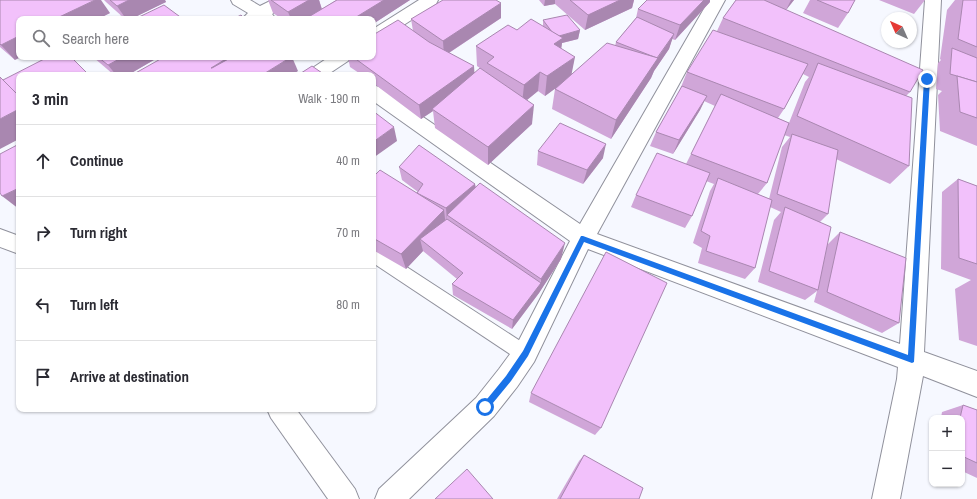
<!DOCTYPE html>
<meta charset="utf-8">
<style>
:root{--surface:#fff;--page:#f2f2f3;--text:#2b2b33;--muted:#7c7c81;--line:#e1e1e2}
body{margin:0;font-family:"Archivo Narrow",sans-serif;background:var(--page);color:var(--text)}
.controls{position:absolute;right:12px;bottom:12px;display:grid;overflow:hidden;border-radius:8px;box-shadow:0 1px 3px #0004}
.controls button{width:36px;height:36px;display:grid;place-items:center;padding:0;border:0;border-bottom:1px solid var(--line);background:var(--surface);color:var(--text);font:20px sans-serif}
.compass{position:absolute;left:881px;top:12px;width:36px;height:36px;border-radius:50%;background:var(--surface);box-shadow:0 1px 3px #0004;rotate:315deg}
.stop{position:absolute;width:12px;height:12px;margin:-9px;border:3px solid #1a73e8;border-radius:50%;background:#fff}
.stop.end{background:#1a73e8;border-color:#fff;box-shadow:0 1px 4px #0008}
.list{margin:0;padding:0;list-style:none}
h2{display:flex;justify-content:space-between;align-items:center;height:52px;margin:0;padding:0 16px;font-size:17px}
h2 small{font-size:13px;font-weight:400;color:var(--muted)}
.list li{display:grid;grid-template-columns:26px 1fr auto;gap:12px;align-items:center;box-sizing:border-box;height:72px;padding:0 16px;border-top:1px solid var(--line)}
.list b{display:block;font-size:15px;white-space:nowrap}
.list em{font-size:13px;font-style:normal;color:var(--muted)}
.icon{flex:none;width:22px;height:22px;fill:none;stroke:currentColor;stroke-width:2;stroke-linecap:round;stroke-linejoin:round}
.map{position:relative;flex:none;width:977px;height:499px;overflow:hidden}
.search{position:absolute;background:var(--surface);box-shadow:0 1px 3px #0004;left:16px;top:16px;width:360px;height:44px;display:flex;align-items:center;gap:10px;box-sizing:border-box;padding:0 14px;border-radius:8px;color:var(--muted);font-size:15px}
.panel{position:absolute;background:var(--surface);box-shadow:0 1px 3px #0004;left:16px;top:72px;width:360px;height:340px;border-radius:8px}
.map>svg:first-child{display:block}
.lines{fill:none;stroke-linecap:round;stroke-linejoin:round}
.service-casing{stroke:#90919c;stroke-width:2}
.minor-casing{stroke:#90919c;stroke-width:2}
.service{fill:#fff;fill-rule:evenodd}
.minor{fill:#fff;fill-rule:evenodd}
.wall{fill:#d0a6d8;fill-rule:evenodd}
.shaded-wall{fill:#a987b0}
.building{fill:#f2c1fb;stroke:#a987b0}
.route{fill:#1a73e8}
</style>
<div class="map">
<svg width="977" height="499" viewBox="0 0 977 499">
<rect width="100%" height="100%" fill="#f6f8ff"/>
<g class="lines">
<defs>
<polygon id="service" points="373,247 379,249 531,348 534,354 531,360 525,363 519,360 373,263"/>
<g id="minor">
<polygon points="231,0 250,0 260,6 272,0 292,0 290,4 272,14 276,19 242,19 248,13 233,4"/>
<polygon points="419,0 438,0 436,4 379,41 373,43 373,29"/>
<polygon points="709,0 725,0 597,234 900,344 925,0 941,0 924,352 977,371 977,397 923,376 900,499 872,499 897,379 898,367 588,249 534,362 517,387 494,416 409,499 375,499 379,489 476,398 499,369 516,346 570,241 373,101 373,85 379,87 580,224"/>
<polygon points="329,57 351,57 348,61 327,75 305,75 308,71"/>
<polygon points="0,229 19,236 19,254 0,247"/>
<polygon points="267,409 296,409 355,489 359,499 328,499 271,418"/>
</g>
</defs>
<use href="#service" class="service-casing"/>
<use href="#minor" class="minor-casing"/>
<use href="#service" class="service"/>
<use href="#minor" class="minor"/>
</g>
<g class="wall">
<polygon points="0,0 110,13 98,19 19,19 15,60 0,47"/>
<polygon points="104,0 165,0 166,2 131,19 125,19 106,2"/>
<polygon points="268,0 319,0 322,9 336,0 410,0 373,24 373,19 282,19 273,13"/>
<polygon points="539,0 634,0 632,8 585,30 555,4 544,6"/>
<path d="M736 0H794L786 10 910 92 906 96 909 166 890 184 836 159 828 214 820 222 828 244 840 232 899 323 882 333 814 302 817 291 805 300 758 282 774 220 781 212 770 207 755 268 745 279 698 263 702 248 693 243 710 191 714 184 706 181 692 216 685 228 631 207 636 195 686 164 715 106 704 101 700 110 673 154 650 146 656 132 679 92 687 72 717 31 723 18ZM803 74 809 77 805 82 789 123 778 118 784 109ZM784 135 790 137 782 147 769 199 758 194 767 183Z"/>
<polygon points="810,0 855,0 848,13 838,28 803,13"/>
<polygon points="879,0 925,0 914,14"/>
<polygon points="955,0 977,0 977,146 940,131 938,95 942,91 936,89 938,63 941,60 940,59 947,10"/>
<polygon points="710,2 675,40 672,39 669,49 654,71 651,78 611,139 552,109 555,89 561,84 545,96 538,91 527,100 532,124 488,165 435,128 433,111 421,119 373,83 373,75 362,75 350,67 348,57 373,57 413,31 411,19 501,3 501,18 449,53 474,72 487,73 477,66 476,46 517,30 543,26 543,20 580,30 578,39 562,43 561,48 572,75 615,46 616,42 636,18 638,9"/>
<polygon points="93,57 159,57 128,75 114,75"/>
<polygon points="538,151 603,158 583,184 537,165"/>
<polygon points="399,167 475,184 476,187 561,259 539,293 512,329 453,295 452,284 457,279 423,251 406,269 373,250 373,177 418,193 418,192 402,180"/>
<polygon points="958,179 977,186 977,346 959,340 955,289 971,280 941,269 942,192"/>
<polygon points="531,393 601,428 595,435 529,402"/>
<polygon points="963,405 977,410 977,478 962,471 962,418 941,418 942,412"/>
<polygon points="584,455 639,499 557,499 579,461"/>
</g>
<g class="shaded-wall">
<polygon points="95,0 101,0 110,13 98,19 55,19"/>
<polygon points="129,0 165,0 166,2 131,19 126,19 117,6"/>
<polygon points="309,0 319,0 322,10 307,19 291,19 288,12"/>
<polygon points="384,0 410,0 373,24 373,19 353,19"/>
<polygon points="545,0 555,0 555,4 544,6"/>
<polygon points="620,0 634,0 632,8 585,30 588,15"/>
<polygon points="704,0 710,0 710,2 675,40 680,25"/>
<polygon points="791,0 794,0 786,10"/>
<polygon points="501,3 501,18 444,56 443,41"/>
<polygon points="580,30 578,39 562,43 560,58 554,44 556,37"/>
<polygon points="674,34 669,49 654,71 651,78 611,139 616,120 657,59"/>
<polygon points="19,36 19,57 21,57 15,60 1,45"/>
<polygon points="123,57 159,57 128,75 116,75 108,65"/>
<polygon points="229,57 253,57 215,75 211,68"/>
<polygon points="291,57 292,57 298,71 292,75 262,75"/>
<polygon points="575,57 571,77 545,96 547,76"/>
<polygon points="474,66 475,81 432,109 433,111 421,119 419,105"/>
<polygon points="540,72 538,91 522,104 524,85"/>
<polygon points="707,96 700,110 673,154 679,140"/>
<polygon points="534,105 532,124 488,165 488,147"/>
<polygon points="19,109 19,139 0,149 0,119"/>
<polygon points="394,127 397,141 373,158 373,142"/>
<polygon points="606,144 603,158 583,184 587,170"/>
<polygon points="475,184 476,197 447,215 447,221 446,208"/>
<polygon points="19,188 19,209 2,196"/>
<polygon points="444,210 446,227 420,239 423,251 406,269 401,254"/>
<polygon points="565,243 561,259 539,293 512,329 513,320 541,283 541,279"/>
</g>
<g class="building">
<polygon points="0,0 95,0 55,19 19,19 19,36 1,45 0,44"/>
<polygon points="110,0 129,0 117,6"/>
<polygon points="271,0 309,0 288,12"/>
<polygon points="337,0 384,0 353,19 305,19"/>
<polygon points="443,0 496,0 501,3 443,41 411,19"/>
<polygon points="570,0 620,0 588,15"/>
<polygon points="647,0 704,0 680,25 638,9"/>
<polygon points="736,0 764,0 923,70 910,92 723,18"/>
<polygon points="817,0 855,0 848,13"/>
<polygon points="963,0 977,0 977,47 958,39"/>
<polygon points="164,5 183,19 141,19 139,17"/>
<polygon points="241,15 245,19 233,19"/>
<polygon points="567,15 580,30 559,36 552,32 543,20"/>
<polygon points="121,16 124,19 117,19"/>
<polygon points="637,17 674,34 657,58 616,42"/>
<polygon points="531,19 563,38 554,44 575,57 547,76 540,72 524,85 487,63 494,57 476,46 508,25 517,30"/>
<polygon points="398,20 429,42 474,66 419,105 353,57 373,57 373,35"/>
<polygon points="713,30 808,64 784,109 687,72"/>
<polygon points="607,43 658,58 616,120 555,89"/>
<polygon points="952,48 977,58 977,82 957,76 950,74"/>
<polygon points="48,57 71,57 89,75 19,75 19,96 3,80"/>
<polygon points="98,57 123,57 108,65"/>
<polygon points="164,57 229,57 211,68 212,68 232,57 291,57 262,75 132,75"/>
<polygon points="818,63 912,98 909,166 797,116"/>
<polygon points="312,66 325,75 298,75"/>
<polygon points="480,68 534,105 488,147 432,109"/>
<polygon points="957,76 977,82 977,118 960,112"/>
<polygon points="0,77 19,96 19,109 0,119"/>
<polygon points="682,86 707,96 679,140 656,132"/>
<polygon points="721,94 789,123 767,183 691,154"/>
<polygon points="373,111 394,127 373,142"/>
<polygon points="560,123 606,144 587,170 538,151"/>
<polygon points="792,134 838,150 828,214 777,194"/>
<polygon points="19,144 19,188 2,196 0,193 0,154"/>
<polygon points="419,145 475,184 446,208 417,193 423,184 399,167"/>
<polygon points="657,153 710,173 692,216 636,195"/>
<polygon points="380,170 444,210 401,254 373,238 373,177"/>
<polygon points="718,178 772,200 755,268 706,251 710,236 701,231"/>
<polygon points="958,179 977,186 977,264 959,258"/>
<polygon points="480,183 565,243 541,279 447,215"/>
<polygon points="785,207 831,227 818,290 769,271"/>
<polygon points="447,219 541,283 513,320 452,284 463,273 420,239"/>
<polygon points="840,232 906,258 899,323 827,292"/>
<polygon points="606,252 667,283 601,428 531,393"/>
<polygon points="963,405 977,410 977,463 962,456 962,418 960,418"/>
<polygon points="584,455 643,488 639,499 560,499"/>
<polygon points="467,469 493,499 435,499"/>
</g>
<polygon class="route" points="927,77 930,79 914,362 912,363 584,242 528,356 511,381 488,409 483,409 483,404 506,376 523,351 581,236 583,236 908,355 924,79"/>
</svg>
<div class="controls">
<button>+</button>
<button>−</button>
</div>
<svg class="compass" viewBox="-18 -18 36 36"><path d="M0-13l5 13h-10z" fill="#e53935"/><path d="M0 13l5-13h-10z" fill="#7c7c81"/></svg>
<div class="stop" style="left:485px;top:407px"></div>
<div class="stop end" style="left:927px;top:79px"></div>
<div class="search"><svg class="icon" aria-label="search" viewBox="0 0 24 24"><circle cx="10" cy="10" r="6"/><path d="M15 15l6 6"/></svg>Search here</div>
<section class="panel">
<h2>3 min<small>Walk · 190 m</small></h2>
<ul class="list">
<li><svg class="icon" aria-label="ahead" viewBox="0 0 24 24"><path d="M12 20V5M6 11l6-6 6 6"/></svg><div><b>Continue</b></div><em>40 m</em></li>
<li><svg class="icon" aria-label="right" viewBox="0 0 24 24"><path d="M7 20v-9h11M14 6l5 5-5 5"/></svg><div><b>Turn right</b></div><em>70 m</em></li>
<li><svg class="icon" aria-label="left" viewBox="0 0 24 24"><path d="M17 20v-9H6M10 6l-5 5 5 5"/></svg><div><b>Turn left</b></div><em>80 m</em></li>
<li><svg class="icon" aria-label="arrive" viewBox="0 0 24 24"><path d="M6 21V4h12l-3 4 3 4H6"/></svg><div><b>Arrive at destination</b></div></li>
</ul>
</section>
</div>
